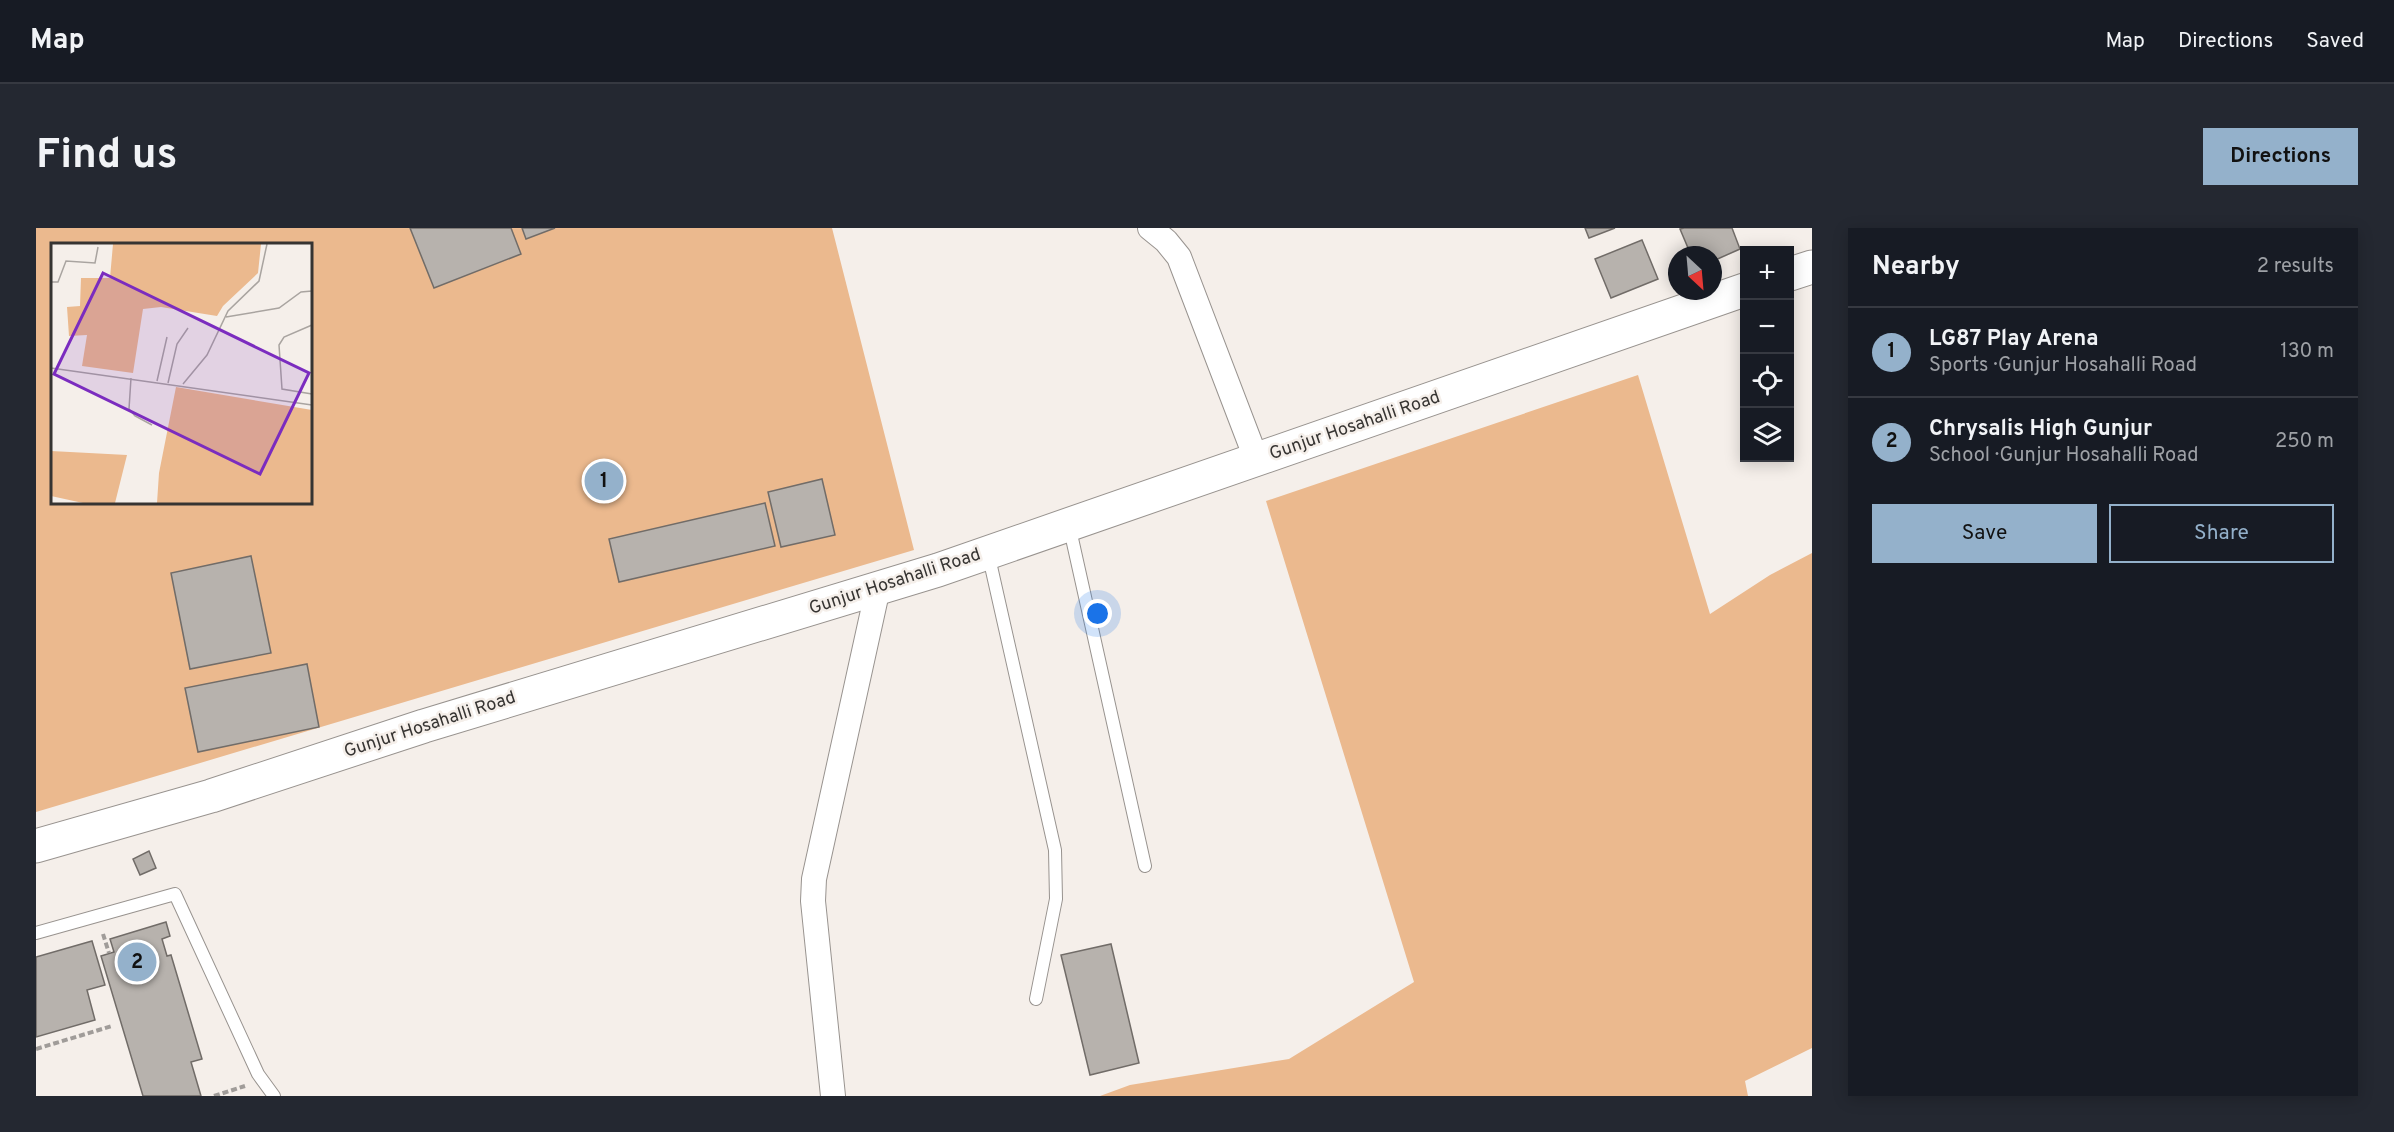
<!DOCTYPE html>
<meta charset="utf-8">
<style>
:root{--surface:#171b24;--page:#242831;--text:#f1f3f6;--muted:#9ea1a6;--line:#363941;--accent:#94b1cb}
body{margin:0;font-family:Overpass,sans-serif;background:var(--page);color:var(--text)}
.controls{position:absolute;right:18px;top:18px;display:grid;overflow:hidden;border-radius:0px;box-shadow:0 3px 15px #0003}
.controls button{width:54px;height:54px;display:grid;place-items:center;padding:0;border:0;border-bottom:2px solid var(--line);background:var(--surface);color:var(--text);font:30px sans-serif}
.compass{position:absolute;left:1632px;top:18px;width:54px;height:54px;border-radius:50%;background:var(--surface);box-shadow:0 3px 15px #0003;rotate:154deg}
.you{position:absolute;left:1062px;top:386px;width:21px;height:21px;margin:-15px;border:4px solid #fff;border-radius:50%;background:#1a73e8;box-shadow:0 0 0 9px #1a73e833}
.badge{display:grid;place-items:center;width:39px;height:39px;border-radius:50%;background:var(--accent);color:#111;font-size:20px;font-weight:700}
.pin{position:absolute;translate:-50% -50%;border:3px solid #fff;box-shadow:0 2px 6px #0006}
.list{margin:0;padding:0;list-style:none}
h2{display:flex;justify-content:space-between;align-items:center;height:78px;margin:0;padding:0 24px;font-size:26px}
h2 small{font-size:20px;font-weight:400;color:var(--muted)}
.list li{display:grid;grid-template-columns:39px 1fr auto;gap:18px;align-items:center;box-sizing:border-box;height:90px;padding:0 24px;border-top:2px solid var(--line)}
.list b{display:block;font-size:22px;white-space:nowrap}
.list p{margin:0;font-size:20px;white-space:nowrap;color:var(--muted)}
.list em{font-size:20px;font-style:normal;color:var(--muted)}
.actions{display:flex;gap:12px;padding:18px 24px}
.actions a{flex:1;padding:14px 0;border:2px solid var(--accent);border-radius:0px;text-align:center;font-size:21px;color:var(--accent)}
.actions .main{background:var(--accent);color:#111}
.icon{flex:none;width:33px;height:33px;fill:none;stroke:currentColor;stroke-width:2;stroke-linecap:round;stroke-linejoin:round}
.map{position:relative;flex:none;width:1776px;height:868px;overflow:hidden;border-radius:0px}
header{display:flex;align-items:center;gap:36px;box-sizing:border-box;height:84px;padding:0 30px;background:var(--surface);border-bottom:2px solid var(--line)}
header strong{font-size:28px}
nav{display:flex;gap:33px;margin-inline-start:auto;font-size:21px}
.intro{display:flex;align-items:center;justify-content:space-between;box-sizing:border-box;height:144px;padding:0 36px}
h1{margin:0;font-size:42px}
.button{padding:15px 27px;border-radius:0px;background:var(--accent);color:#111;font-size:21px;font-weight:700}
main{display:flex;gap:36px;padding:0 36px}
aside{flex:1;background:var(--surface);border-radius:0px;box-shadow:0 3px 15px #0003}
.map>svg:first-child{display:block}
.green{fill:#ebb98e;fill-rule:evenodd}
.building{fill:#b7b2ad;stroke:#716c68;stroke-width:1.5}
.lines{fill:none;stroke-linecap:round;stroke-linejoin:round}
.lane-casing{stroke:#98938f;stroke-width:14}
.street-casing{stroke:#98938f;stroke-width:26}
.secondary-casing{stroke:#98938f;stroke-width:35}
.path{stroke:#a09c99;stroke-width:4;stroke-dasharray:6 3;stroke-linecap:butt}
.lane{stroke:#fff;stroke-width:12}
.street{stroke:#fff;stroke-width:24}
.secondary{stroke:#fff;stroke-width:33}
.labels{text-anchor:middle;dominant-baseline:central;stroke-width:5;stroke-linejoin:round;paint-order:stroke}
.street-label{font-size:18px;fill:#363432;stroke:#f5efea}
.inset-road{fill:none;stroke:#a9a4a0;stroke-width:1.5}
.view{fill:#7b2cbf;fill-opacity:0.15;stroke:#7b2cbf;stroke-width:3}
.inset-edge{fill:none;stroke:#363432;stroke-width:3}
</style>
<header>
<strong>Map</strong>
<nav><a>Map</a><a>Directions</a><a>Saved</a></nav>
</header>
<div class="intro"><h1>Find us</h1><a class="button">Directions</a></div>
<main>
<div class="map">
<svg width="1776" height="868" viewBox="0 0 1776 868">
<rect width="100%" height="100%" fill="#f5efea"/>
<g class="green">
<path d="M0 0H796L878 322 0 584ZM16 16H274V274H16Z"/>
<polygon points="1602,147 1674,386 1734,347 1776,325 1776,820 1709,853 1712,868 1064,868 1094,857 1253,831 1378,754 1230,273"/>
</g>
<g class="building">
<polygon points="374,0 475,0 485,26 398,60"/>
<polygon points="486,0 519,0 490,11"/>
<polygon points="1549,0 1579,0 1553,10"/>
<polygon points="1648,0 1696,0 1704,21 1677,33 1677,27 1655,27 1644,1"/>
<polygon points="1606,12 1622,51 1575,70 1559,31"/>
<polygon points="786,251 799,307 745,319 732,264"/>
<polygon points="729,275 739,318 583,354 573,311"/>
<polygon points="215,328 235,425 154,441 135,345"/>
<polygon points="271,436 283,499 162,524 149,460"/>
<polygon points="113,623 120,640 104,647 97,631"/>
<polygon points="130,694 134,708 126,711 131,728 135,727 166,831 155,834 165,868 107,868 65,728 78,724 74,711"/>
<polygon points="56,713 69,757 51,762 59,792 0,809 0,729"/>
<polygon points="1075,716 1103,835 1054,847 1025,727"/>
</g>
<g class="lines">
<defs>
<g id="lane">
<polyline points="1033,297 1109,638"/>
<polyline points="952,325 1019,622 1020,671 1000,771"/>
<polyline points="0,705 139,666 222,846 238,868"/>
</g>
<g id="street">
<polyline points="1114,0 1130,13 1143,29 1221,233"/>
<polyline points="797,868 777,673 778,651 842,360"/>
</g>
<g id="secondary">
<polyline points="1754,46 1776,39"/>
<polyline points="0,618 175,568 388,498 902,342 1708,62"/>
</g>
</defs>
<use href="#lane" class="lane-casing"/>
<use href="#street" class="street-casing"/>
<use href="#secondary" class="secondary-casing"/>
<g class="path">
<polyline points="67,706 73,725"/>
<polyline points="0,821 76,798"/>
<polyline points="178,868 209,858"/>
</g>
<use href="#lane" class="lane"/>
<use href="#street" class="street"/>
<use href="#secondary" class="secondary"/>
</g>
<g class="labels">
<g class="street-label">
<text transform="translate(1319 198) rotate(-19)">Gunjur Hosahalli Road</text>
<text transform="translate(859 354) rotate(-18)">Gunjur Hosahalli Road</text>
<text transform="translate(394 497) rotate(-18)">Gunjur Hosahalli Road</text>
</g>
</g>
<g transform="translate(15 15)">
<rect width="261" height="261" fill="#f5efea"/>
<path d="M62 1H210L207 30 172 63 166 73 110 64 92 66 82 130 31 123 36 92 18 93 16 64 29 63 30 35H59ZM125 144 261 167V260H106L108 230ZM0 208 76 212 64 260H32L0 253Z" fill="#ebb98e"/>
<path class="inset-road" d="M0 39H7L15 18 44 20 47 4M175 74 228 65 250 49 261 48M261 82 233 94 228 102 231 146 261 151M0 125 261 162M80 135 78 166 84 173 101 182M106 138 116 94M117 140 126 101 137 85M132 141 156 112 177 68 208 38 216 1"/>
<path class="view" d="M52 30 258 130 209 231 3 131Z"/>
<rect width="261" height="261" class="inset-edge"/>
</g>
</svg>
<div class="controls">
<button>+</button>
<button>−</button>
<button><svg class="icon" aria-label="locate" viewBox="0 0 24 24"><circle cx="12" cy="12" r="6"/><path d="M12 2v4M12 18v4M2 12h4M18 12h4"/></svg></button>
<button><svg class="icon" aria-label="layers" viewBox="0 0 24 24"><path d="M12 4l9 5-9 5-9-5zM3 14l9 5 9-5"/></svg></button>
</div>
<svg class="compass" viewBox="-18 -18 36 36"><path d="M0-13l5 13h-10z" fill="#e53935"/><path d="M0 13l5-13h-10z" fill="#9ea1a6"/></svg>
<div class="you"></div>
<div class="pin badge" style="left:568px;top:253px">1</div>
<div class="pin badge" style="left:101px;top:734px">2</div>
</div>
<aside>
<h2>Nearby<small>2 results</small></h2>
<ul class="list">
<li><span class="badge">1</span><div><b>LG87 Play Arena</b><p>Sports · Gunjur Hosahalli Road</p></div><em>130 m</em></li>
<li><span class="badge">2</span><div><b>Chrysalis High Gunjur</b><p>School · Gunjur Hosahalli Road</p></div><em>250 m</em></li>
</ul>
<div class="actions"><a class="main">Save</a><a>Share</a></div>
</aside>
</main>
